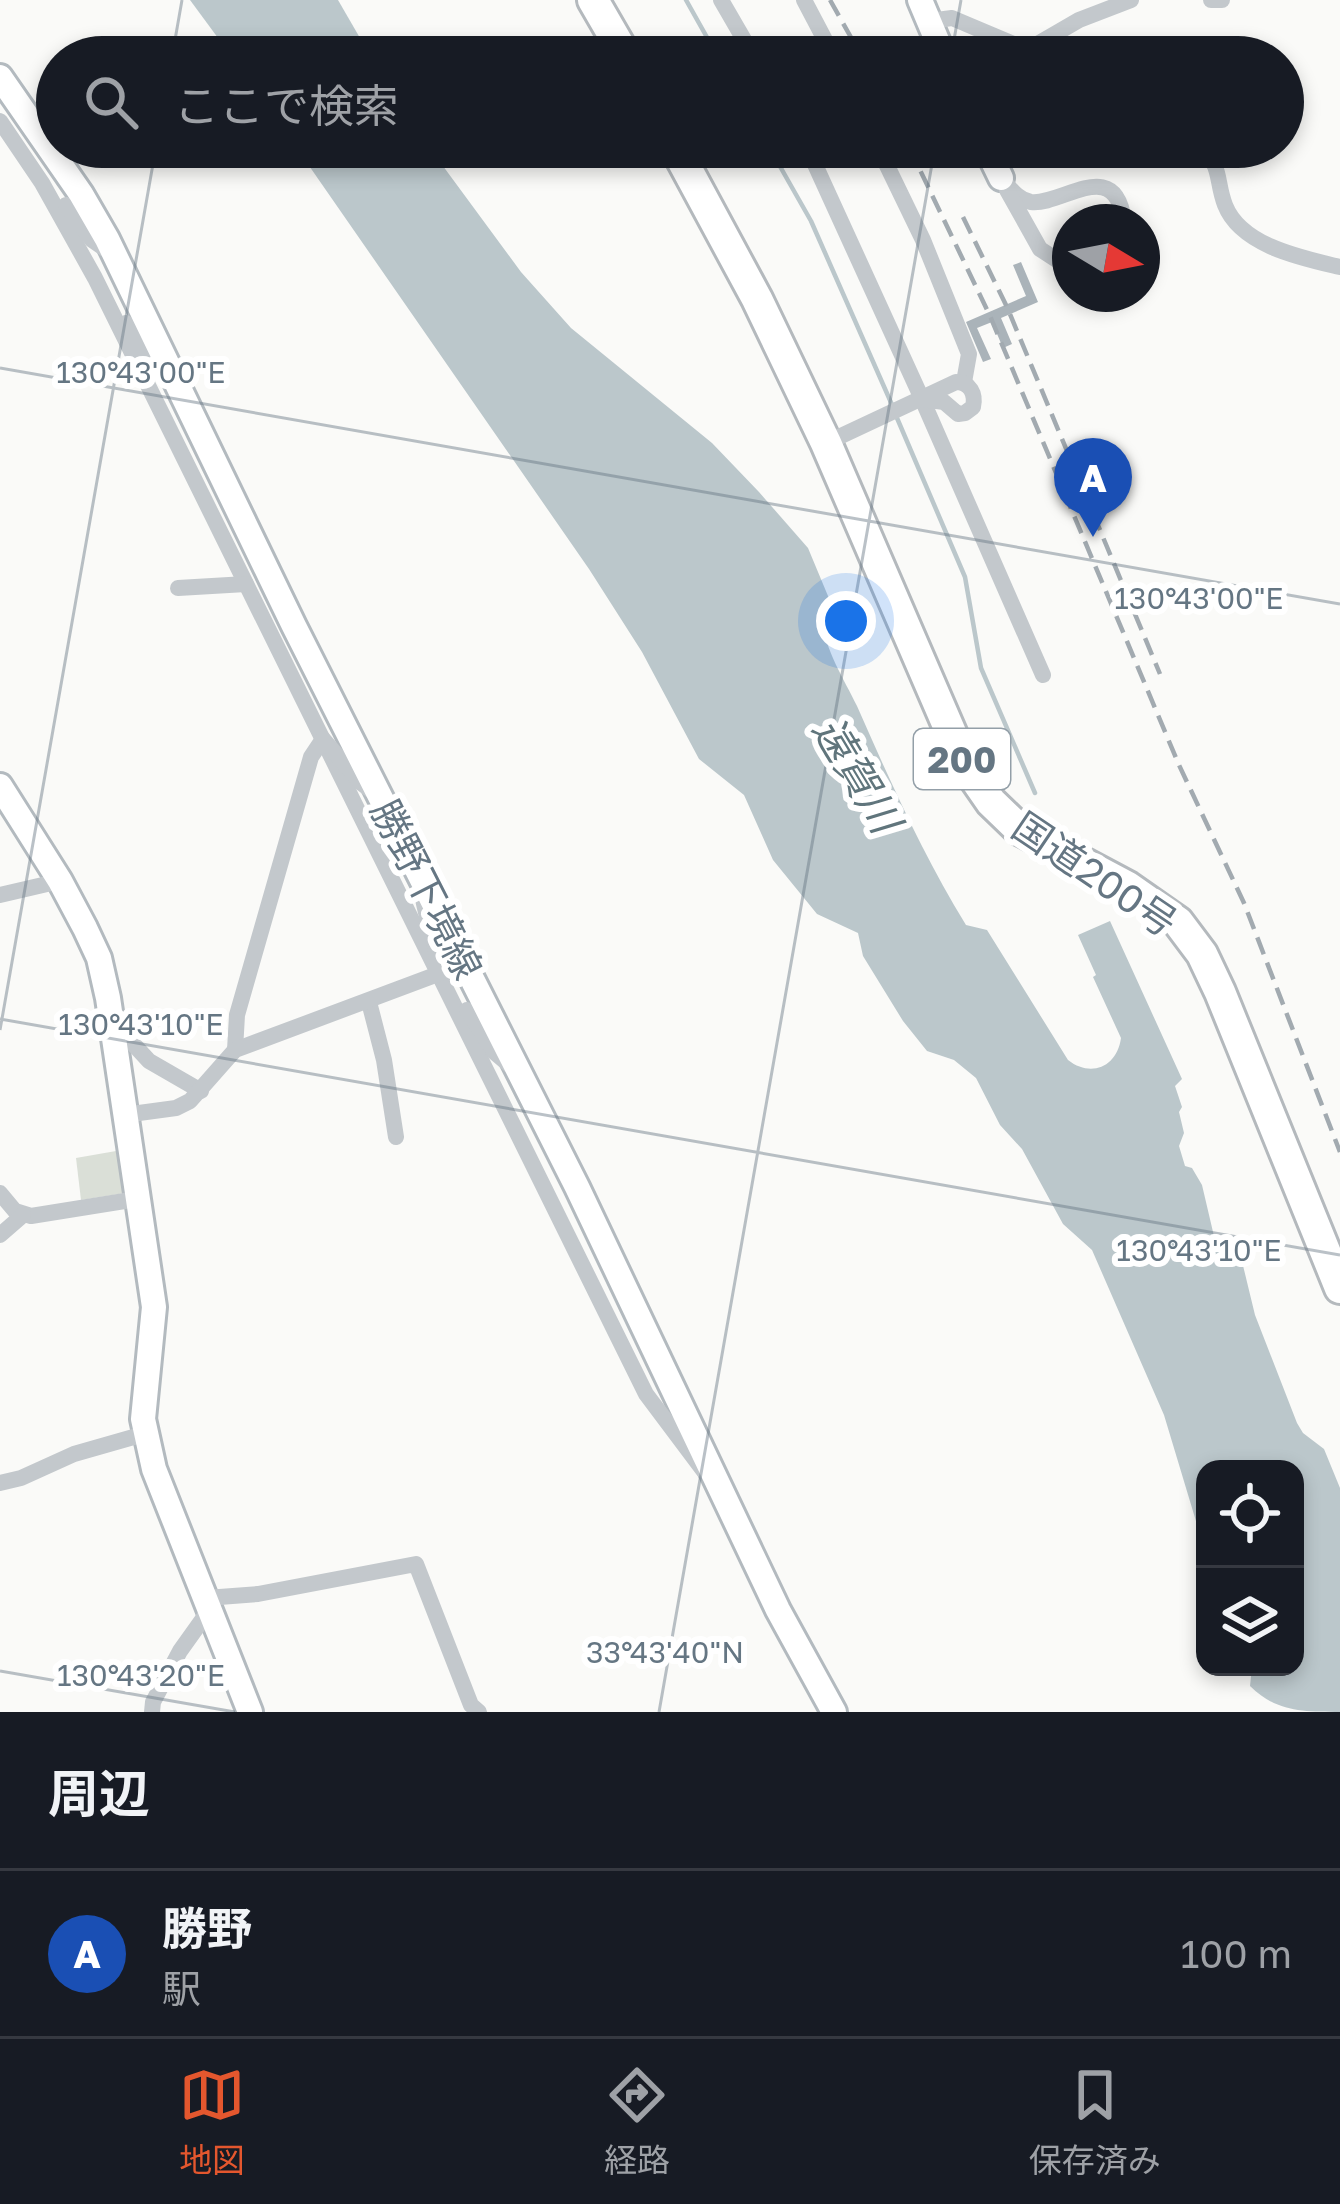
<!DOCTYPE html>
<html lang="ja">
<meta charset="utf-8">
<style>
:root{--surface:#171b24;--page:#20242c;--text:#f1f3f6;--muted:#9ea1a6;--line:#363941;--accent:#e4572e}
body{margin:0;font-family:"Golos Text","Noto Sans JP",sans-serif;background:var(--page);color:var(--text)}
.controls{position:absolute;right:36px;bottom:36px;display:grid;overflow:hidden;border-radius:24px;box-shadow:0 6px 18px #0003}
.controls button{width:108px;height:108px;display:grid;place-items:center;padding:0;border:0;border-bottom:3px solid var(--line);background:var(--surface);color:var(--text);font:60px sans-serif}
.compass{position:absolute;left:1052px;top:204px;width:108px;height:108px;border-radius:50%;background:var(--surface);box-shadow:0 6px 18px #0003;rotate:100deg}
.you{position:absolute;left:846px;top:621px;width:42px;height:42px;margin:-30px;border:9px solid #fff;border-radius:50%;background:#1a73e8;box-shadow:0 0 0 18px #1a73e833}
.badge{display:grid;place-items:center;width:78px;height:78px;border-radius:50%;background:var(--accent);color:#fff;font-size:39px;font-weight:700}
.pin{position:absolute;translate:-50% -99px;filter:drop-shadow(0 3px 6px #0008)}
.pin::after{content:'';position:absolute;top:63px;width:42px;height:36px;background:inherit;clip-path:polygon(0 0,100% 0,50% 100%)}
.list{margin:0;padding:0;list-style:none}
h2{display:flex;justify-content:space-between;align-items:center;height:156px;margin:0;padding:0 48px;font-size:51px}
h2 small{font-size:39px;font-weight:400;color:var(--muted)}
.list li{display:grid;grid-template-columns:78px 1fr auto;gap:36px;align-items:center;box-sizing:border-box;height:168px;padding:0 48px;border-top:3px solid var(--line)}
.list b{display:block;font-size:45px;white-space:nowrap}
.list p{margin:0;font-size:39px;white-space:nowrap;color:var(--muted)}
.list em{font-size:39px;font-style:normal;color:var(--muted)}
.icon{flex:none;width:66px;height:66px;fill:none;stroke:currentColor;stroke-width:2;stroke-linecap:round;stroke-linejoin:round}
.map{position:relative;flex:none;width:1340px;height:1712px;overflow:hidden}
.search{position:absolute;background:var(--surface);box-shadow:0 6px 18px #0003;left:36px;right:36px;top:36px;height:132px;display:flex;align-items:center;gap:30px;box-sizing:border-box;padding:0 42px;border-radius:66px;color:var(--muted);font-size:45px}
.sheet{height:324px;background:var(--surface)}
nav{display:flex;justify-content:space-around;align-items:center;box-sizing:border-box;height:168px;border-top:3px solid var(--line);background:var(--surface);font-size:33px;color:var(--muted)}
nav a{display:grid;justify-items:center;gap:6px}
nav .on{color:var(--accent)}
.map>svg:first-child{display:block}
.green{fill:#dadfd7}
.water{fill:#bbc7cb}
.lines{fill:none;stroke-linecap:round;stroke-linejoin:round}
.stream{stroke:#bbc7cb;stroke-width:4.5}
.building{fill:#aab3b9}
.secondary-casing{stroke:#b3babf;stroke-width:30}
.highway-casing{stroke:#b4b9bd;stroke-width:36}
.street{stroke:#c3c8cc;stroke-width:16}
.secondary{stroke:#fff;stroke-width:24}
.highway{stroke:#fff;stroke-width:30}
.rail{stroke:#a2aab0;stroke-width:4.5;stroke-dasharray:18 9;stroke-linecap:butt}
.ticks{fill:none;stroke:#657683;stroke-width:3;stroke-opacity:0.45}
.labels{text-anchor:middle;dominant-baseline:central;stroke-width:12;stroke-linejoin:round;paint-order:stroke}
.shield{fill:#fff;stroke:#939fa8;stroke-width:3}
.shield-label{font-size:36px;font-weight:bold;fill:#657683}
.street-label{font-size:39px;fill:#657683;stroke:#fff}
.water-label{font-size:42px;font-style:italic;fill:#60757c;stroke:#fff}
.ticks-label{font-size:30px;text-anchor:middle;fill:#657683;stroke:#fff;stroke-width:12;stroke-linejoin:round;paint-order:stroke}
</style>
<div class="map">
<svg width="1340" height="1712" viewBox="0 0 1340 1712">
<rect width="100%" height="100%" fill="#fafaf8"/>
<polygon class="green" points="116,1151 125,1193 81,1200 76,1158"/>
<g class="water">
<polygon points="190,0 338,0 371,57 232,57"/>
<path d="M296 147H429L521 272 571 328 712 443 759 492 808 548 833 608 822 620C825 650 844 679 857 706 890 781 923 855 966 925L987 930 1068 1060C1091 1078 1117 1067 1121 1038L1093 977 1096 975 1078 935 1110 921 1182 1079 1175 1086 1182 1107 1179 1112 1184 1133 1179 1146 1185 1166 1192 1168 1202 1185 1217 1249H1239L1255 1315 1297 1423 1303 1433 1324 1449 1340 1488V1712C1303 1712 1276 1712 1250 1686L1252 1667H1295V1469H1205V1551L1164 1415 1092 1250 1063 1224 1022 1149 1000 1125 976 1078 954 1060 927 1051 903 1021 863 956 858 933 817 914 773 860 744 795 699 759 642 652 589 569Z"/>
</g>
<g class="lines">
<g class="stream">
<polyline points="686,0 718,57"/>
<polyline points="769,147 811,221 893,407"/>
<polyline points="897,418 965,577 981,668 1035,793"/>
</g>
</g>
<polygon class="building" points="1021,262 1038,302 1001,318 1012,344 1003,348 992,322 977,328 991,359 983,362 966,322 1026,296 1013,265"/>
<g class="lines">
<defs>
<g id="secondary">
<polyline points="920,0 944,57"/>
<polyline points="0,77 81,194 107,239 294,626 577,1187 778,1610 834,1712"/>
<polyline points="986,147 1001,178"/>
<polyline points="0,786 60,881 85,928 99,958 108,998 154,1307 143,1419 154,1469 250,1712"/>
</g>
<g id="highway">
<polyline points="593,0 626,57"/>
<polyline points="675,147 757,299 826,443 964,763 991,802 1019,829 1128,887 1178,922 1202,954 1220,992 1340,1288"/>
</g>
</defs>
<use href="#secondary" class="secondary-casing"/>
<use href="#highway" class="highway-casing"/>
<g class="street">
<polyline points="721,0 754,57"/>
<polyline points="804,0 834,57"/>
<polyline points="1211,0 1222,0"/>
<polyline points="929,21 952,18 1044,57"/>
<polyline points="1029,49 1079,20 1131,0"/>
<polyline points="0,121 42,183 95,278 646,1394 703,1470"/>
<polyline points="807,147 922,399 1043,675"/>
<polyline points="878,147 923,240 969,354 964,382"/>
<path d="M1197 147C1223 163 1215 179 1225 205 1241 246 1302 258 1340 267"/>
<path d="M1001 178C1010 188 1018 200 1031 202 1062 206 1116 154 1124 222"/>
<polyline points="1007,190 1040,249 1060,262 1070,262"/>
<polyline points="66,205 92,240 114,255"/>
<polyline points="126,323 142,348 166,363"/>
<path d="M826 443 956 382C970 382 976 394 973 407L965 413 958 414 944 402 922 399"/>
<polyline points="178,588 246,584"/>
<polyline points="0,895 60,881"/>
<polyline points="369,1002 384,1060 396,1137"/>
<polyline points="467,1010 494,1052 514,1069"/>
<polyline points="113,1022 149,1061 201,1091"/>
<polyline points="235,1050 237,1015 311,757 323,739 360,782 376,794"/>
<path d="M124 1115 176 1108 190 1101 235 1050 438 974C439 947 425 919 422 892"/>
<polyline points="0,1193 15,1211 31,1216 137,1199"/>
<polyline points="0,1235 23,1215"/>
<polyline points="0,1483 21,1478 74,1454 144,1434"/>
<polyline points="206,1598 258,1594 416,1564 471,1705 479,1712"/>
<polyline points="152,1712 153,1702 180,1651 210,1609"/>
</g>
<use href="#secondary" class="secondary"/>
<use href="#highway" class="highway"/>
<g class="rail">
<polyline points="830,0 862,57"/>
<polyline points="909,147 990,316 1179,765 1244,903 1340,1152"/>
<polyline points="963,217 1007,307 1160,674"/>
</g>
</g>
<path class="ticks" d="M172 57 182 0M951 57 961 0M0 368 1340 604M0 1019 1340 1255M0 1030 156 147M0 1671 235 1712M659 1712 935 147"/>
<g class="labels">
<rect class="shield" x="914" y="729" width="96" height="60" rx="9"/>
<g class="shield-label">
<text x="962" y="759">200</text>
</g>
<g class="street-label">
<text transform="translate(1095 874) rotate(34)">国道200号</text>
<text transform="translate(427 889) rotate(63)">勝野下境線</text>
</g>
<g class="water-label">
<text transform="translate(858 774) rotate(59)">遠賀川</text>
</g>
</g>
<g class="ticks-label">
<text x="141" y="383">130°43'00"E</text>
<text x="1199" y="609">130°43'00"E</text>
<text x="141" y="1035">130°43'10"E</text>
<text x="1199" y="1261">130°43'10"E</text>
<text x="665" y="1663">33°43'40"N</text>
<text x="141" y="1686">130°43'20"E</text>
</g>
</svg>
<div class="controls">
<button><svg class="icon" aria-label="locate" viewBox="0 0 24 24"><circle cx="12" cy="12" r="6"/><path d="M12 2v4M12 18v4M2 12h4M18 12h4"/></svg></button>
<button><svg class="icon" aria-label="layers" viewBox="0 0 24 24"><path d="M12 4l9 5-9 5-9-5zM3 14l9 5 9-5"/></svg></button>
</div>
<svg class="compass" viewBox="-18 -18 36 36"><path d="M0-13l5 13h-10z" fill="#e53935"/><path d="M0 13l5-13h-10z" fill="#9ea1a6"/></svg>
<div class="you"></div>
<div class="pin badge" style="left:1093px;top:537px;background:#1a4fb4">A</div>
<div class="search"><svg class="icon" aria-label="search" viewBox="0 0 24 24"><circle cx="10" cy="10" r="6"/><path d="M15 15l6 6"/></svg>ここで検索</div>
</div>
<section class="sheet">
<h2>周辺<small></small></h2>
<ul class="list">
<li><span class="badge" style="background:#1a4fb4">A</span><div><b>勝野</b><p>駅</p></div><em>100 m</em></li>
</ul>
</section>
<nav>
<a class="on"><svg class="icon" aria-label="map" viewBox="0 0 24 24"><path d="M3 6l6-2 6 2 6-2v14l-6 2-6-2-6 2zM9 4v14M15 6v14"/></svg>地図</a>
<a><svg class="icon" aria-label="directions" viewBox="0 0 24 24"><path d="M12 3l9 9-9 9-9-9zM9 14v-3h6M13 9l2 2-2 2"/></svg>経路</a>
<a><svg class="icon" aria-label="saved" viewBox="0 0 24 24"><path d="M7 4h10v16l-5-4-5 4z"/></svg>保存済み</a>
</nav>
